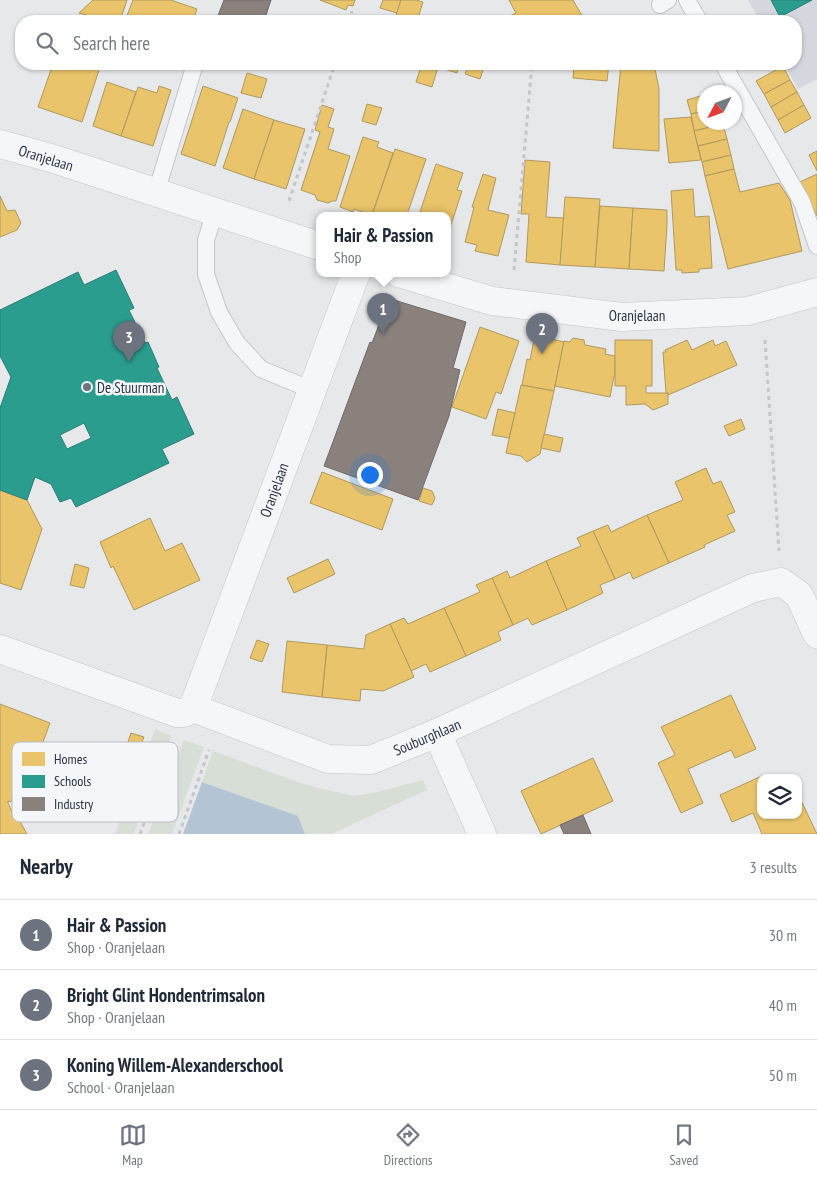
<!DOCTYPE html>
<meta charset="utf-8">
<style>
:root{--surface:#fff;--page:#f2f2f3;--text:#1f2937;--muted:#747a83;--line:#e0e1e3;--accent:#6c737f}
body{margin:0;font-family:"PT Sans Narrow",sans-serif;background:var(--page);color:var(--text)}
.controls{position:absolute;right:15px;bottom:15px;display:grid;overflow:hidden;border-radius:10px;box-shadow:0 1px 4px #0004}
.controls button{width:45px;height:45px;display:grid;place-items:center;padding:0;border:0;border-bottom:1px solid var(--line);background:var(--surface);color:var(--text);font:25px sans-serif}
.compass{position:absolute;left:697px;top:85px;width:45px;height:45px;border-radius:50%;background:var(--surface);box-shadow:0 1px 4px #0004;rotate:229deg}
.you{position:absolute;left:369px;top:474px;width:18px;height:18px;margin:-12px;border:4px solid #fff;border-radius:50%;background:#1a73e8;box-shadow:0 0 0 8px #1a73e833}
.badge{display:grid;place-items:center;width:32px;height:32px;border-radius:50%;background:var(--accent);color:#fff;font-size:16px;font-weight:700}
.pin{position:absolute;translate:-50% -41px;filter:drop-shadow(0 1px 2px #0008)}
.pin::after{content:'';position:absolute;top:26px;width:18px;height:15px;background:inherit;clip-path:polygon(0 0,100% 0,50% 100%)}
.popup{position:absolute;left:316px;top:212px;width:135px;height:65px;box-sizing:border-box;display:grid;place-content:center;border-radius:10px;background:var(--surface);filter:drop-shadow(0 1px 4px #0005);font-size:16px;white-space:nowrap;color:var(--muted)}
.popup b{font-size:19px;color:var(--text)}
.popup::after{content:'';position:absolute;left:50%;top:100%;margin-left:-10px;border:10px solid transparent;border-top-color:var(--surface)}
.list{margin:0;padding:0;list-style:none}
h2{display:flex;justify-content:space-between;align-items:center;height:65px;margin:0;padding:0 20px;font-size:21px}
h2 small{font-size:16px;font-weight:400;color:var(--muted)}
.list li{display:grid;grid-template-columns:32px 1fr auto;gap:15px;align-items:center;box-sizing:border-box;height:70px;padding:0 20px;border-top:1px solid var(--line)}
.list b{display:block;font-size:19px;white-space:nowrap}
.list p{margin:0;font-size:16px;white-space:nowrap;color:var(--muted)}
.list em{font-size:16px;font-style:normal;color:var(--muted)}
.icon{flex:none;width:28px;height:28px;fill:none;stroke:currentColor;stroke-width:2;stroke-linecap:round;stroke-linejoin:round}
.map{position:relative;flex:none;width:817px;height:834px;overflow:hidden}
.search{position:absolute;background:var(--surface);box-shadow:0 1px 4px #0004;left:15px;right:15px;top:15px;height:55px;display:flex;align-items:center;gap:12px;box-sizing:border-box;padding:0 18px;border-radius:20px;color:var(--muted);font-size:19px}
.sheet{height:275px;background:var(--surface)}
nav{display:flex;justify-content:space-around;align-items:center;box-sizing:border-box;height:70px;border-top:1px solid var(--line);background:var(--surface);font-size:14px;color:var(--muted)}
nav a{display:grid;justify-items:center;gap:2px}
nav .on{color:var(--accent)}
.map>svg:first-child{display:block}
.built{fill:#d4d7dd}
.green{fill:#d6ded6}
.water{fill:#b4c4d5}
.homes{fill:#e9c46a;stroke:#b0995f}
.schools{fill:#2a9d8f;stroke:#2a7e79;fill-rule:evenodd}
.industry{fill:#8a817c;stroke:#6e6a6c}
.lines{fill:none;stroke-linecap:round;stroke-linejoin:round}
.service-casing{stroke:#c4c6c8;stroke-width:18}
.minor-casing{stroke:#c4c6c8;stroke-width:29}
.tertiary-casing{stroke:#c4c6c8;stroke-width:29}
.path{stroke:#c5c6ca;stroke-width:3;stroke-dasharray:4 4;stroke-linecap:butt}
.service{stroke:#f5f6f7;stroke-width:16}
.minor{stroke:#f5f6f7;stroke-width:28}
.tertiary{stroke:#f5f6f7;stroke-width:28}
.poi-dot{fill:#6c737f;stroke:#f4f6f9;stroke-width:2}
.labels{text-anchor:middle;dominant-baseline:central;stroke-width:5;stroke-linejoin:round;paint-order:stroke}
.street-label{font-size:15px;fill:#2b3445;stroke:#f4f6f9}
.poi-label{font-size:15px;fill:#2b3445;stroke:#f4f6f9;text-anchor:start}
.key{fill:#f4f6f9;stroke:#b8bcc3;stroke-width:1}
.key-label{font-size:14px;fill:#2b3445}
</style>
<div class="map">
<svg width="817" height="834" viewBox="0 0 817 834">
<rect width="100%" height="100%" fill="#e6e8ea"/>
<polygon class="built" points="748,0 817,0 817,79 798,89 784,64 796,64 796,21 760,21"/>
<g class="green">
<polygon points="155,729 171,736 134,834 115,834"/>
<polygon points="184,740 204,747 172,834 148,834"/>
<polygon points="213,751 292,780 313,787 354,796 374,793 423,780 427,790 331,834 305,834 298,816 202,782"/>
</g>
<polygon class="water" points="202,782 298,816 305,834 183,834"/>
<g class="homes">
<polygon points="93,0 127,0 120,21 106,21 79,13"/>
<polygon points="133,0 171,0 197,9 193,21 125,21"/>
<polygon points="320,0 355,0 353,6 348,5 346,10"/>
<polygon points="383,0 401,0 397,13 380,8"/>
<polygon points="401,0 416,0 423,2 417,21 394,21"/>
<polygon points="509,0 573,0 585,21 510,21 508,17 516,13"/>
<polygon points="53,64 92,64 100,67 82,122 38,107"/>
<polygon points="422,64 459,64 457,73 438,67 432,87 416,82"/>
<polygon points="469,64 485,64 480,79 465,74"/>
<polygon points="574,64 609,64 607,81 573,78"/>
<polygon points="621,64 654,64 659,89 659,151 613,148"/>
<polygon points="783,66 790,80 764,94 756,81"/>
<polygon points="247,73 267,79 261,98 241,93"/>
<polygon points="790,80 797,92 771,107 764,94"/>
<polygon points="107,82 136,92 121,136 93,126"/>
<polygon points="159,86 171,90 153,146 121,136 138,87 157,93"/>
<polygon points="203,86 238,98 230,122 229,122 215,166 181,154"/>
<polygon points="797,92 804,105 778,120 771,107"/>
<polygon points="704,95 704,111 691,114 687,100"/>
<polygon points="367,104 382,108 376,125 362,121"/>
<polygon points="322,105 334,109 328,127 334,129 328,149 350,156 336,201 332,201 328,203 317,200 315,195 301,190 320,132 315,130"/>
<polygon points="804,105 811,118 785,133 778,120"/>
<polygon points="243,109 274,120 254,179 223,168"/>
<polygon points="704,111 704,122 723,122 723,124 694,131 691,114"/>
<polygon points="691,117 701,160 669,163 664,119"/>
<polygon points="274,120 305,129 286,189 254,179"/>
<polygon points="723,124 727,139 698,146 694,131"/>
<polygon points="363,137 379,142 377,147 393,153 372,215 354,209 353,212 340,207"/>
<polygon points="727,139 731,155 702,162 698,146"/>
<polygon points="395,149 426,159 407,215 372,215"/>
<polygon points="817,151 817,171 809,155"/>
<polygon points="731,155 734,169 705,176 702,162"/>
<polygon points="525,160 550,162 546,217 564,218 560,265 526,262 529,214 521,214"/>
<polygon points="436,164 463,173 457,190 462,191 447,237 447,215 419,215"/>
<polygon points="734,169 740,192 779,183 790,200 802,251 728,269 705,176"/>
<polygon points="483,174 496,178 488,210 509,215 498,256 475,251 477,245 465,242 474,207 472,207"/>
<polygon points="817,174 817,216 800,182"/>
<polygon points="693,189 695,217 709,216 712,268 699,269 699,272 682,273 682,270 676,270 671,191"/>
<polygon points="0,196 7,211 15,210 21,223 17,230 0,237"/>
<polygon points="565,197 600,199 595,267 560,265"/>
<polygon points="600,206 633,208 629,269 595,267"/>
<polygon points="633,208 667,210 667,225 664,271 629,269"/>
<polygon points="480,327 519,341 501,394 496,392 486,419 452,407"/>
<polygon points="535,335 564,342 554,391 522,385 527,359 530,360"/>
<polygon points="573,338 584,340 585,345 606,349 605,354 615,356 615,376 614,376 610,397 555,386 564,341 570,342"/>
<polygon points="615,340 652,340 652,386 646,386 646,393 668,393 668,404 653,410 645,404 626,405 626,386 615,386"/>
<polygon points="687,340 692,350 713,340 715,346 726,341 737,365 668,395 668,393 666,393 663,352 666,352 665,350"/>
<polygon points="521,385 554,391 540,454 527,462 521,456 506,453"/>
<polygon points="498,409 515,413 509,438 492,435"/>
<polygon points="741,419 745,429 729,436 724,426"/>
<polygon points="544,434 563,438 560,452 541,448"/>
<polygon points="706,468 713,484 721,481 735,512 727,515 735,531 704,545 705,547 669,563 647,515 683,500 675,482"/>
<polygon points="322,472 393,499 382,530 310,503"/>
<polygon points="423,488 432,491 435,498 432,505 419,501"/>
<polygon points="0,490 27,500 42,529 21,590 0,583"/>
<polygon points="647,515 669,563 633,579 630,572 615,579 593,531 608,525 611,532"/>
<polygon points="150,518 165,551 182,543 200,580 134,610 113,566 111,568 100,542"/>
<polygon points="593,531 615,579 600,585 603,593 567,610 546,561 581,546 577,538"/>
<polygon points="328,559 335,574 294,593 287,578"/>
<polygon points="546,561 567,610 532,625 528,618 513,625 492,578 507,571 510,578"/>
<polygon points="75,564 89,568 84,588 70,585"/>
<polygon points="492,578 513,625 498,632 501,640 466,656 444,608 480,592 476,585"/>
<polygon points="444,608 466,656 430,672 426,664 411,671 390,624 404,618 408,624"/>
<polygon points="390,624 414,677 383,691 361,689 360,701 322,697 327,645 364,649 366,635"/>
<polygon points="257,640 269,644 262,662 250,658"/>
<polygon points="287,641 327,645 322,697 282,692"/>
<polygon points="731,695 756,749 735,758 731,750 688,769 703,803 681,813 658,763 675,755 661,727"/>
<polygon points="0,704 50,723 36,761 27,758 11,802 8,801 8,803 15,818 17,816 27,834 0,834"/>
<polygon points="131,733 144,737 137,756 125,751"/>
<polygon points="109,746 121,767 105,777 93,756"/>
<polygon points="593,758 613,801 541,834 521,791"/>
<polygon points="764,775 766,778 761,778 761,815 798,815 798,794 817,834 762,834 753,813 732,822 720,795"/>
</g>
<g class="schools">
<polygon points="771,0 812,0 780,17"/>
<path d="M116 270 134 308 129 310 145 343 148 342 159 367 157 368 172 400 177 397 194 434 162 449 169 463 76 507 71 498 60 502 51 484 35 477 27 500 0 490V408L11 377 0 356V310L78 272 84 285ZM84 423 91 438 67 449 60 435Z"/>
</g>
<g class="industry">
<polygon points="224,0 271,0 264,21 216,21"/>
<polygon points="394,300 466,322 453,368 460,370 449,416 418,500 324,466 370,342 372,343 387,304"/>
<polygon points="583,815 591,834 564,834 560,825"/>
</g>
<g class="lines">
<defs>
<g id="service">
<polyline points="687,0 699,21"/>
<polyline points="660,5 668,0"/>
<polyline points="723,64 802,202 817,246"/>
<polyline points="156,193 195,64"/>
<polyline points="215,212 206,240 206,274 219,312 237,343 261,369 312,390"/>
</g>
<g id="minor">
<polyline points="0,649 177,713 184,713 193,708 328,759 371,760 437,733 753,588 781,582 799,595 817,634"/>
<polyline points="193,708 356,273"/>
<polyline points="437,733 482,834"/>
</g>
<g id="tertiary">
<polyline points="0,144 51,158 319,246"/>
<polyline points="399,273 492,301 622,317 748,311 817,292"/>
</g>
</defs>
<use href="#service" class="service-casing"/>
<use href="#minor" class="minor-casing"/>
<use href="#tertiary" class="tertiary-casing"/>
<g class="path">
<polyline points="349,21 352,11"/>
<polyline points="289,201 335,64"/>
<polyline points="514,270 532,64"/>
<polyline points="765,340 779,551"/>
<polyline points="140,834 173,744"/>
<polyline points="179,834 209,750"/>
</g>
<use href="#service" class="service"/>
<use href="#minor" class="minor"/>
<use href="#tertiary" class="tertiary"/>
</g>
<circle class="poi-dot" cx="87" cy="387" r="5"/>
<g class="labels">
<g class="street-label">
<text transform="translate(46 158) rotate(17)">Oranjelaan</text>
<text x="637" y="315">Oranjelaan</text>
<text transform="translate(274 490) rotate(-70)">Oranjelaan</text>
<text transform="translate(427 737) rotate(-23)">Souburghlaan</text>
</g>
<g class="poi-label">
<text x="97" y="387">De Stuurman</text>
</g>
</g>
<rect x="12" y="742" width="166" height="80" rx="8" class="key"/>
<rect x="22" y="752" width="23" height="14" fill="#e9c46a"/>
<rect x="22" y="775" width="23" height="13" fill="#2a9d8f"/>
<rect x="22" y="797" width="23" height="14" fill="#8a817c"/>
<g class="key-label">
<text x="54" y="764">Homes</text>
<text x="54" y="786">Schools</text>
<text x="54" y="809">Industry</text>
</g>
</svg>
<div class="controls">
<button><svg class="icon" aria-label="layers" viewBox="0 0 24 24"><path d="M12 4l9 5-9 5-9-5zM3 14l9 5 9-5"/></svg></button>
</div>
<svg class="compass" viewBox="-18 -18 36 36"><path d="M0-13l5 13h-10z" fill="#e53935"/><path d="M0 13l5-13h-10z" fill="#747a83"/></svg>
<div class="you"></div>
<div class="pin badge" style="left:383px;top:334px">1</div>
<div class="popup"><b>Hair &amp; Passion</b>Shop</div>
<div class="pin badge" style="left:542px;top:354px">2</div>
<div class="pin badge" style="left:129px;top:362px">3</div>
<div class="search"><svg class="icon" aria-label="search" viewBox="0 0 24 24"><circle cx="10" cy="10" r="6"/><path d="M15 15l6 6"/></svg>Search here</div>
</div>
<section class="sheet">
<h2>Nearby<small>3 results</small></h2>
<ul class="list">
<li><span class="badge">1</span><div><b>Hair &amp; Passion</b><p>Shop · Oranjelaan</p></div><em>30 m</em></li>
<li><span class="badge">2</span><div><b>Bright Glint Hondentrimsalon</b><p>Shop · Oranjelaan</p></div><em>40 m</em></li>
<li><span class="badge">3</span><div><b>Koning Willem-Alexanderschool</b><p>School · Oranjelaan</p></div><em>50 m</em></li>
</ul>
</section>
<nav>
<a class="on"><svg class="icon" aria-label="map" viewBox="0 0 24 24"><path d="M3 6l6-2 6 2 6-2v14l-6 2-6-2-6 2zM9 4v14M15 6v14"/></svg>Map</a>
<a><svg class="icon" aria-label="directions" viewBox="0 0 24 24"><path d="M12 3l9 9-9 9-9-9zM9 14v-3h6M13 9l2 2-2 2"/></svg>Directions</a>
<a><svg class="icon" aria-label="saved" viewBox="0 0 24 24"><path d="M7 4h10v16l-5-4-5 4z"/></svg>Saved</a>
</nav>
